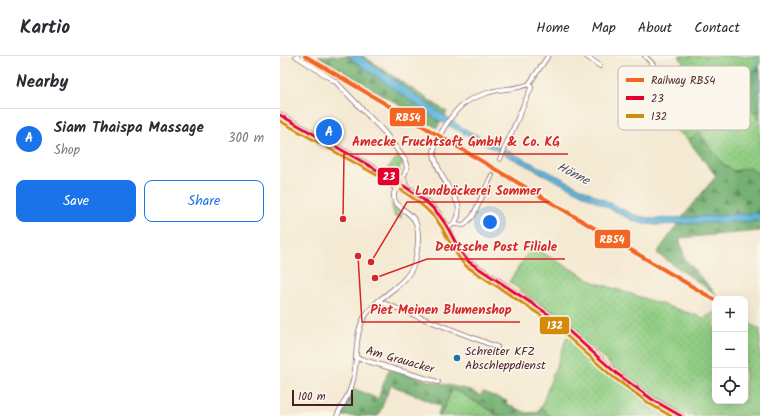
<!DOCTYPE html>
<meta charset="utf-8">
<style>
:root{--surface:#fff;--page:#f7f7f7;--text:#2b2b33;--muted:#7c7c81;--line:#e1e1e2;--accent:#1a73e8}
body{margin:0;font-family:Kalam,sans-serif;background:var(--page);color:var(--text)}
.controls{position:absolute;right:12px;bottom:12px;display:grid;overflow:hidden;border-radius:8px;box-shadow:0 4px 16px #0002}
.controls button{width:36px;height:36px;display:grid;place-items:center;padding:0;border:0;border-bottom:1px solid var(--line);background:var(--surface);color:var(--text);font:20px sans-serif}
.scale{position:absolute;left:12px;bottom:10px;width:61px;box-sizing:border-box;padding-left:4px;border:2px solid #4a1f2b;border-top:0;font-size:11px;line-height:14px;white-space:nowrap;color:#4a1f2b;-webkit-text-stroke:3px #fbf7ec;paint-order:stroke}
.you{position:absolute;left:210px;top:166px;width:14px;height:14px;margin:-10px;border:3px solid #fff;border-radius:50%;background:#1a73e8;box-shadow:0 0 0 6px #1a73e833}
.badge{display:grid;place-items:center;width:26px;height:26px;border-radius:50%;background:var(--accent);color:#fff;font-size:13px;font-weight:700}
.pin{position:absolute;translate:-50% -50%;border:2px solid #fff;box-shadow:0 1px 4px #0006}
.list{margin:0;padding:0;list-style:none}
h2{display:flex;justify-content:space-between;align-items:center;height:52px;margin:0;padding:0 16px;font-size:17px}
h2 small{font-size:13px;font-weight:400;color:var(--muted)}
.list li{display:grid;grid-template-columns:26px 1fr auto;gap:12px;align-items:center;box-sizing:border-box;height:60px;padding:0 16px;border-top:1px solid var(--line)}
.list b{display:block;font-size:15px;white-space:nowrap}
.list p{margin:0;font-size:13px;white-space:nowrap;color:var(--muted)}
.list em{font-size:13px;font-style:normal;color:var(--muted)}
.actions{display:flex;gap:8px;padding:12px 16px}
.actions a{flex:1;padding:9px 0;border:1px solid var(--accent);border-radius:8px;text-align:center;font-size:14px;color:var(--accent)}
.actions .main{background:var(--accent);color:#fff}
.icon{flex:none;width:22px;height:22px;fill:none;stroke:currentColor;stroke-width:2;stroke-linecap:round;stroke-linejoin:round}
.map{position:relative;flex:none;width:480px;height:360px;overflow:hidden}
header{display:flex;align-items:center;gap:24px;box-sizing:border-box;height:56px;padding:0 20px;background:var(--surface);border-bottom:1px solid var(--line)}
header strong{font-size:19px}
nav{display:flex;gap:22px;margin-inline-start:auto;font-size:14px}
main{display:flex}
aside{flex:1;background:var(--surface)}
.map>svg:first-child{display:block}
.grass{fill:url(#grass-dots);stroke:#6e7658}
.forest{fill:url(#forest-firs);stroke:#5f684e}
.water{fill:#5cb6da;stroke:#536a82}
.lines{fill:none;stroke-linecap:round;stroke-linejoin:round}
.stream{stroke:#5cb6da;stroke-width:1}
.minor-casing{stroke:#866665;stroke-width:5.5}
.secondary-casing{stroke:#866665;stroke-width:7}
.minor{stroke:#fff;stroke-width:4}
.secondary{stroke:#fce5d0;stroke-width:5.5}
.bus-1-casing{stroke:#fbf7ec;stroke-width:6}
.bus-2-casing{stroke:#fbf7ec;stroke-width:6}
.bus-1{stroke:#e4002b;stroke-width:3}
.bus-2{stroke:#d48b09;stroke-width:3}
.rail-1-casing{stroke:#fbf7ec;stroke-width:7}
.rail-1{stroke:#f26522;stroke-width:4}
.poi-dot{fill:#1f6fb2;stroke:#fbf7ec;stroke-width:1.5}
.labels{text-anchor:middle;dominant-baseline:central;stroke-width:3;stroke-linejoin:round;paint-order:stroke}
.poi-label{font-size:12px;fill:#4a1f2b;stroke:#fbf7ec;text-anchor:start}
.street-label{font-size:12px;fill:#4a1f2b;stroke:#fbf7ec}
.water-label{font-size:13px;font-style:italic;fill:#505468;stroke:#fbf7ec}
.key{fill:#fbf7ec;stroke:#c6b6b2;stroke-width:1}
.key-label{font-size:11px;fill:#4a1f2b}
.leader{fill:none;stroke:#d62828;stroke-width:1.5}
.callout-dot{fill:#d62828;stroke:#fbf7ec;stroke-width:1.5}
.callout-label{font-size:13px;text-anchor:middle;font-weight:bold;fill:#d62828;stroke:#fbf7ec;stroke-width:3;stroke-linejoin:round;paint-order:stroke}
.line-badge{stroke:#fbf7ec;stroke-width:1.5}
.badge-label{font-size:11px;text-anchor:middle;font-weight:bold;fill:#fff}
</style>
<header>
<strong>Kartio</strong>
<nav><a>Home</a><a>Map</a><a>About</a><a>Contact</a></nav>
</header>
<main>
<aside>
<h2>Nearby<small></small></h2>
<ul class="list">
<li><span class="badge">A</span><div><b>Siam Thaispa Massage</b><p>Shop</p></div><em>300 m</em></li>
</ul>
<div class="actions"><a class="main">Save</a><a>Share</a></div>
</aside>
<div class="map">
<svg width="480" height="360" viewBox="0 0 480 360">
<defs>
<pattern id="grass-dots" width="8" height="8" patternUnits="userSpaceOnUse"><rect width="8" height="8" fill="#91ce84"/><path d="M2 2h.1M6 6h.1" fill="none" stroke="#7fb072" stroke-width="1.8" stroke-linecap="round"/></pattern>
<pattern id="forest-firs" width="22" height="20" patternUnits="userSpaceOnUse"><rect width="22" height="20" fill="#74b172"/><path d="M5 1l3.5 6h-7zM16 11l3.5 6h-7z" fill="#618f5e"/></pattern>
</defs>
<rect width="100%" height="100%" fill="#fbf7ec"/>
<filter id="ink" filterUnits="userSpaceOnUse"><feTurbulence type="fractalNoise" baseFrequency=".025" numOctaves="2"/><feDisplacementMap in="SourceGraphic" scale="8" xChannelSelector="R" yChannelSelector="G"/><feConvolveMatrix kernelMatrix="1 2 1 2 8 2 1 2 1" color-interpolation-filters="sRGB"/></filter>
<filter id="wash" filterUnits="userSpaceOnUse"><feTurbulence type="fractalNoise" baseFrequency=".012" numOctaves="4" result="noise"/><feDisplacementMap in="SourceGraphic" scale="16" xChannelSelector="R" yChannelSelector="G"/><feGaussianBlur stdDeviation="0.9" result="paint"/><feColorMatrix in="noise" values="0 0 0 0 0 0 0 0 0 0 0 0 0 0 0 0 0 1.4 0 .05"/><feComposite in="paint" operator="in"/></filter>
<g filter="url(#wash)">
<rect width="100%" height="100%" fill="#f4e9d2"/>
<g class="grass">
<path d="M399 0H480V9L466 21 463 42 480 64V121C471 110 468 114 455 115L444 109 419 77 408 84 395 73 411 63 408 57 427 46Z"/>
<polygon points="119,98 123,108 118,112 121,115 116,117 107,112 111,109"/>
<polygon points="111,147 122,156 121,162 115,161"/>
<polygon points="252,191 314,226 424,262 435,256 435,345 465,345 465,265 480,273 480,360 409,360 373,341 337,315 276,259 229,226"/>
<polygon points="288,278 341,325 395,360 269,360 261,351"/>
<polygon points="172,334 179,336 220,360 160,360"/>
</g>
<g class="forest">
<polygon points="38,0 83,0 167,56 157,72"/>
<polygon points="479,10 480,17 480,64 463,42 466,21"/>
<polygon points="419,77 444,109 455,115 470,111 474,114 480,121 480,175 399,182 405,203 437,239 377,197 405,158 436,120 408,84"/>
<polygon points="109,313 150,325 190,334 200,340 203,336 227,345 226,348 247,357 257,356 261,351 269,360 220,360 179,336 172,334 160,360 157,360 161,350 111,329 98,360 64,360 61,358 73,332 98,343"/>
</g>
<polygon class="water" points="67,0 80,0 181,71 354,159 373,163 480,157 480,165 375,169 356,166 156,63"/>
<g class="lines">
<polyline class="stream" points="476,0 477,27 480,49"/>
</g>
</g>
<g filter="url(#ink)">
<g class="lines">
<defs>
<g id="minor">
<polyline points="16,0 56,26 105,77 125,104 127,112 123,122"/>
<polyline points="306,0 320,10"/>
<polyline points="365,0 382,18 408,63"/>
<polyline points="220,103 251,32 250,27"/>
<polyline points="174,168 184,169 193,160 212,119"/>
<path d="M167 172C178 166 180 160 178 148 171 135 156 113 154 98 153 85 172 58 182 49 189 43 198 40 207 37 220 32 236 34 249 28L268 0"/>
<polyline points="98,245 217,291"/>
<polyline points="77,302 158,326"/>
<path d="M57 360C62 349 71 336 73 324 78 305 74 279 84 262 98 237 130 231 136 201 138 190 140 175 135 165 128 152 107 150 116 132"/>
</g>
<g id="secondary">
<polyline points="0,59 113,123"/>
<circle cx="119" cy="127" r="6"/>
<path d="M124 130C139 139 155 151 164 166 173 180 176 195 189 206L274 262 336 317 373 344 401 360"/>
</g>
</defs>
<use href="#minor" class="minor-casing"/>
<use href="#secondary" class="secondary-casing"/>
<use href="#minor" class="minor"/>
<use href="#secondary" class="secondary"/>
<defs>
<g id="bus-1">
<polyline points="0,59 113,123"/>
<path d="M124 130C139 140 154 150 164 166 173 179 177 194 189 206L274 262 336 317 373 344 401 360"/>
</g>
<g id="bus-2">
<polyline points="0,65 111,127"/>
<path d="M121 134C137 144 151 155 161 170 169 184 174 198 186 210L271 266 333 321 370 348 391 360"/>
</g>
</defs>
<use href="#bus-1" class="bus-1-casing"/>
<use href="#bus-2" class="bus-2-casing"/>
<use href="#bus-1" class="bus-1"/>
<use href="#bus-2" class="bus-2"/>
<defs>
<polyline id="rail-1" points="25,0 435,244"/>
</defs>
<use href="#rail-1" class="rail-1-casing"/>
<use href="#rail-1" class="rail-1"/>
</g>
</g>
<circle class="poi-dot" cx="177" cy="302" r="4"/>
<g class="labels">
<g class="poi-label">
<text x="185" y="295">Schreiter KFZ<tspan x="185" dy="14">Abschleppdienst</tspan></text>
</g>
<g class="street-label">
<text transform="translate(120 304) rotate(16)">Am Grauacker</text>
</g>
<g class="water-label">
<text transform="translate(293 118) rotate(27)">Hönne</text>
</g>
</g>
<rect x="338" y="10" width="132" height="64" rx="6" class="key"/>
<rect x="346" y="22" width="18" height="4" fill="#f26522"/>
<rect x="346" y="40" width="18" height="4" fill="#e4002b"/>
<rect x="346" y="58" width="18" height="4" fill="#d48b09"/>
<g class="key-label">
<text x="371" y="28">Railway RB54</text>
<text x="371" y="46">23</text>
<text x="371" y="64">132</text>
</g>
<path class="leader" d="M63 163L64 98H288M91 206L127 146H269M95 222L147 203H285M78 200L82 266H240"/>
<g class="callout-dot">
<circle cx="63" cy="163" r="4"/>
<circle cx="91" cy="206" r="4"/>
<circle cx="95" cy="222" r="4"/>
<circle cx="78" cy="200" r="4"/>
</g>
<g class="callout-label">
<text x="176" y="90">Amecke Fruchtsaft GmbH &amp; Co. KG</text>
<text x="198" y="139">Landbäckerei Sommer</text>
<text x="216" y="195">Deutsche Post Filiale</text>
<text x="161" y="258">Piet Meinen Blumenshop</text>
</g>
<g class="line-badge">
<rect x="109" y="51" width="37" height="20" rx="4" fill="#f26522"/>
<rect x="97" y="111" width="23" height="19" rx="4" fill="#e4002b"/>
<rect x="314" y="173" width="37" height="20" rx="4" fill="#f26522"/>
<rect x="259" y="260" width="31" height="19" rx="4" fill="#d48b09"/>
</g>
<g class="badge-label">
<text x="128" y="65">RB54</text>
<text x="109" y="124">23</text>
<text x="332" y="187">RB54</text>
<text x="275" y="273">132</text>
</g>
</svg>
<div class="controls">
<button>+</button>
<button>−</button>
<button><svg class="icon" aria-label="locate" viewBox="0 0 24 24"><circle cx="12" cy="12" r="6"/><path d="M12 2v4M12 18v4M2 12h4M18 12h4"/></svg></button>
</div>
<div class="scale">100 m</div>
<div class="you"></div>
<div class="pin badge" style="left:49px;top:76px">A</div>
</div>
</main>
